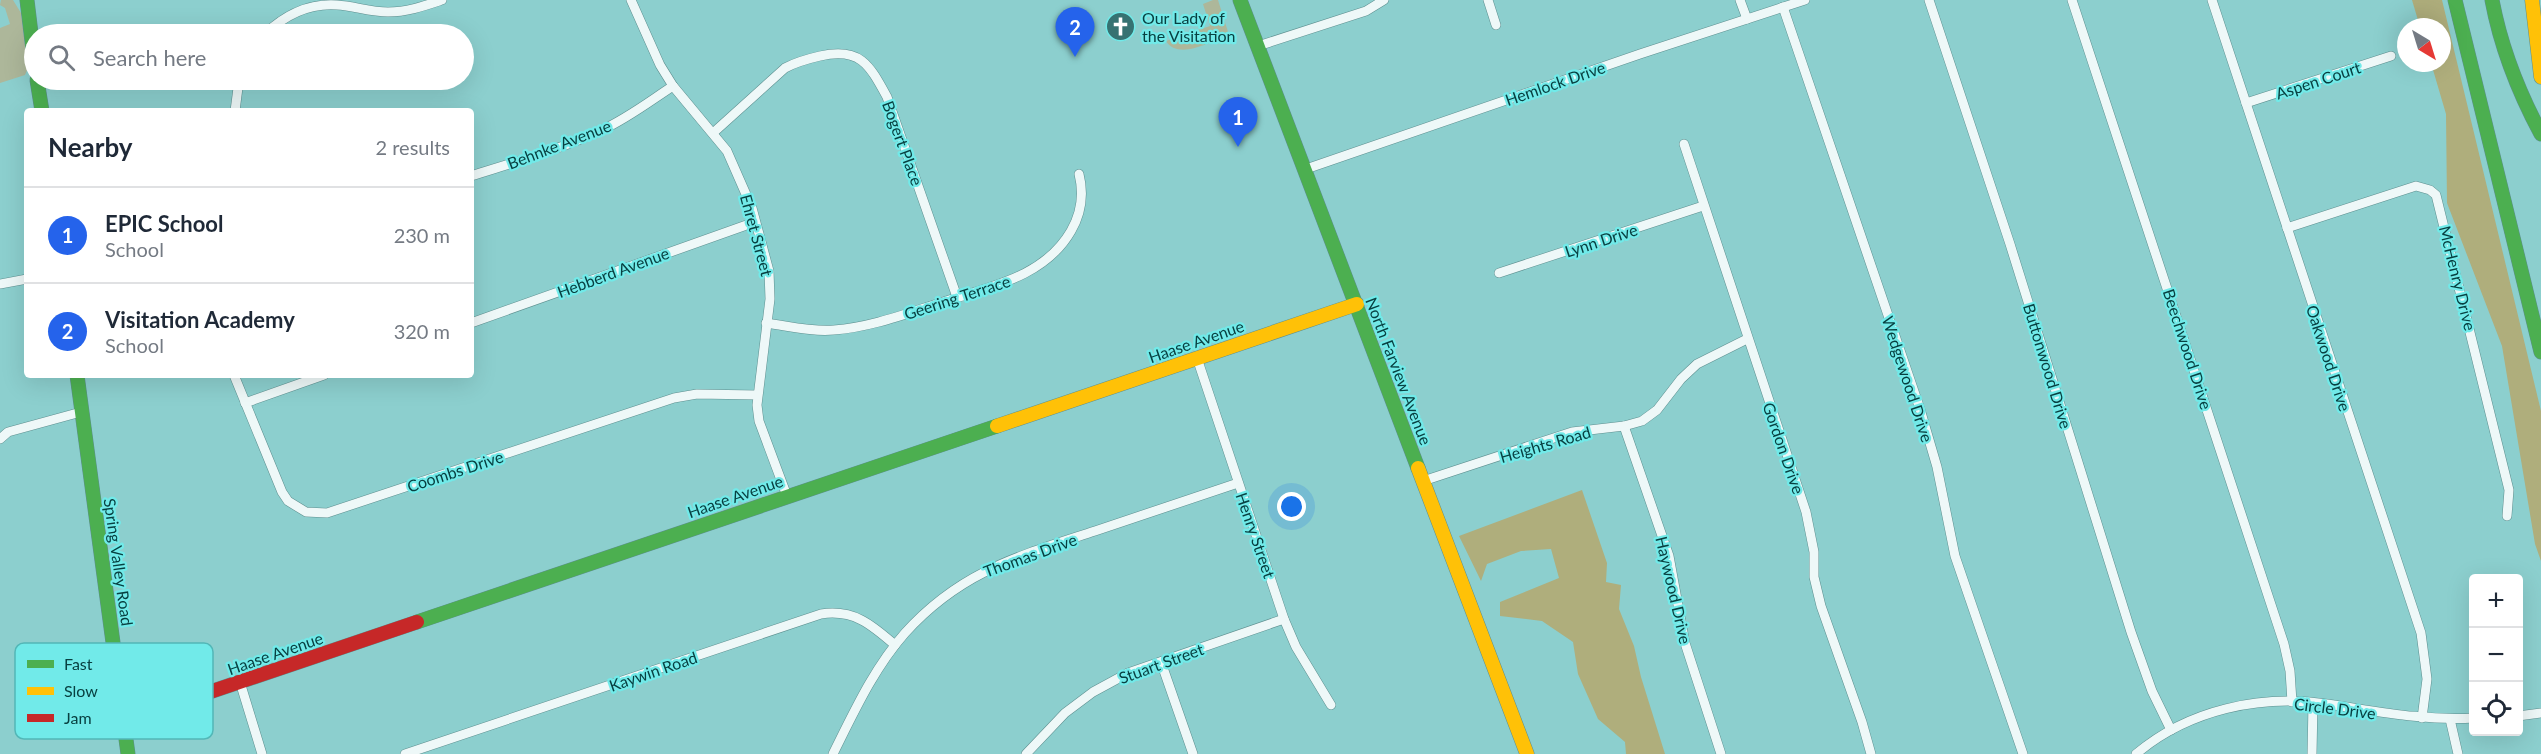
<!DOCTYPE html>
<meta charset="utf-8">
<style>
:root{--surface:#fff;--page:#f2f2f3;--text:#1f2937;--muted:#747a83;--line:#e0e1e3;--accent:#2563eb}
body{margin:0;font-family:Lato,sans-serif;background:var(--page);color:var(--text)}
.controls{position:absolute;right:18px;bottom:18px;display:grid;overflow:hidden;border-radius:6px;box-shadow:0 6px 24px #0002}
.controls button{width:54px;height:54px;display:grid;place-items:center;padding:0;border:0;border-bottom:2px solid var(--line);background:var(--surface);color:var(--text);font:30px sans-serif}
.compass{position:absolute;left:2397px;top:18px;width:54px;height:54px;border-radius:50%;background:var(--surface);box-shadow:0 6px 24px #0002;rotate:142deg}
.you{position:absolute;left:1292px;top:507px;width:21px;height:21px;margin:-15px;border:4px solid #fff;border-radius:50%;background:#1a73e8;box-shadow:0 0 0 9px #1a73e833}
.badge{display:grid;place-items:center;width:39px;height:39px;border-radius:50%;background:var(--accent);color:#fff;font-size:20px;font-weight:700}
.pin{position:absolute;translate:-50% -50px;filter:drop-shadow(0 2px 3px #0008)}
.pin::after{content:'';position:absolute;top:32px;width:21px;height:18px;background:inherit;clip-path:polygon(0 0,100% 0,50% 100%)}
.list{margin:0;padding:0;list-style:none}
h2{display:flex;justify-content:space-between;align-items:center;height:78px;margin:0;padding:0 24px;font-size:26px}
h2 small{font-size:20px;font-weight:400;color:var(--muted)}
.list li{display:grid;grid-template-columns:39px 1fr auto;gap:18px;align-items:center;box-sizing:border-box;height:96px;padding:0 24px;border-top:2px solid var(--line)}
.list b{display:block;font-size:22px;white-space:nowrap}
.list p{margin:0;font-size:20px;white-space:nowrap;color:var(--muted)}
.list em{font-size:20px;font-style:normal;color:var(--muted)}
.icon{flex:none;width:33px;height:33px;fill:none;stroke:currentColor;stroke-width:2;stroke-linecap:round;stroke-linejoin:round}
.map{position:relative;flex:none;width:2541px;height:754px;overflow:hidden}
.search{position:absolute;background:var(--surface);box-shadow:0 6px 24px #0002;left:24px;top:24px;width:450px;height:66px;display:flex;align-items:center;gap:15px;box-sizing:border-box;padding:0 21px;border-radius:33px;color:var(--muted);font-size:22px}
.panel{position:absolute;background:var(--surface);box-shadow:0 6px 24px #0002;left:24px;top:108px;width:450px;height:270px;border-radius:6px}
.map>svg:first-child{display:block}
.green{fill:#adb79a}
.forest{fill:#afae7c}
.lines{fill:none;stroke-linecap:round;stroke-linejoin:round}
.street-casing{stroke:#5d8f8f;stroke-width:10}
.fast-casing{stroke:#5d8f8f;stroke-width:15}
.slow-casing{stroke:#5d8f8f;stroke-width:15}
.jam-casing{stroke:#5d8f8f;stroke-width:15}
.street{stroke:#eef8f8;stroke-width:9}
.fast{stroke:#4caf50;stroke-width:14}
.slow{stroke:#ffc107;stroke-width:14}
.jam{stroke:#c62828;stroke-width:14}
.labels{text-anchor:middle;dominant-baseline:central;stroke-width:4.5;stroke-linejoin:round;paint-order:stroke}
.poi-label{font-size:16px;fill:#084041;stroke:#71eae9;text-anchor:start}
.street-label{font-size:16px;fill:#084041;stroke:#71eae9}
.key{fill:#71eae9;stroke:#52b7b7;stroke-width:1.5}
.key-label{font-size:16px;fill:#084041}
</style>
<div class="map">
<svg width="2541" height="754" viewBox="0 0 2541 754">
<rect width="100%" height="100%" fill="#8ccfce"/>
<g class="green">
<polygon points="1,0 13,0 21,13 28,68 25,75 0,83 0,28 10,24 5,8 0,5"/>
<path d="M1213 0H1218L1229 35C1212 41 1178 61 1166 41L1210 26 1203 4Z"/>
</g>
<g class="forest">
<polygon points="2412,0 2442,0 2541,411 2541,561 2535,544 2502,346 2447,203 2446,114 2431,63 2442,63 2442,27 2420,27"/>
<polygon points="1582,490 1607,563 1606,582 1621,585 1619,609 1634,646 1641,677 1665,754 1626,754 1625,742 1598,719 1578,674 1573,642 1542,621 1500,616 1500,602 1559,578 1551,549 1521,551 1487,564 1481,581 1459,536"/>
</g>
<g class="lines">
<defs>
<g id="street">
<polyline points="631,0 660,65 673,86 727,151 752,208 769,271 770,299 757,405 759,421 787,496"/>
<polyline points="1488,0 1496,25"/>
<polyline points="1740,0 1747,19"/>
<polyline points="1929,0 2010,244 2131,632 2152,691 2171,730"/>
<polyline points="2072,0 2284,644 2290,671 2292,702"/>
<polyline points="2212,0 2421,633 2427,679 2422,718"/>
<polyline points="1783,7 1920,409 1937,467 1955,556 2023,754"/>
<path d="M265 34C284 16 309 3 337 5 354 6 370 12 388 12 407 12 424 6 442 0"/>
<polyline points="1258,46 1366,11 1384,0"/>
<polyline points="2246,103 2391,56"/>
<polyline points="235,111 239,80"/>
<path d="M713 133 785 68C796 62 807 59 820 56 860 47 869 64 887 97L957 297"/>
<polyline points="1684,144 1806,512 1814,552 1814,577 1821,606 1862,722 1871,754"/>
<polyline points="1306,169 1640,54 1805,0"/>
<path d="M471 176C515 162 561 149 602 130 628 118 650 101 673 86"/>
<polyline points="2287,228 2416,186 2430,190 2436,195 2509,490 2507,516"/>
<polyline points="1499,273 1703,206"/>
<polyline points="0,284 27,279"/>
<polyline points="471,323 755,222"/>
<path d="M766 323C789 326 812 332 834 330 871 327 905 314 940 303 988 287 1044 278 1071 231 1082 212 1084 194 1079 174"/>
<polyline points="1197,358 1284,619 1296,647 1331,705"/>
<polyline points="234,375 282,492 288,501 306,512 327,513 674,398 697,394 757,395"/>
<polyline points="245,403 324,375"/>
<polyline points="1624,426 1669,556 1685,643 1721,754"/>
<polyline points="0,439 8,432 81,412"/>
<polyline points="1423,481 1572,432 1624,426 1642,421 1657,410 1681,379 1697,364 1747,339"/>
<polyline points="1161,662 1193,754"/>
<polyline points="240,682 262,754"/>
<polyline points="2518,716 2541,713"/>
<polyline points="2450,719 2458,754"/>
<path d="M405 754 821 614C854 609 872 625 895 645"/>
<path d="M833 754C854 712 874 668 905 633 961 571 1019 556 1095 531 1143 515 1190 499 1238 483"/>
<polyline points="1026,754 1065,713 1093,692 1128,673 1284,619"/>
<path d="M2136 754C2188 710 2260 694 2327 704 2376 711 2423 721 2474 718"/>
<polyline points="2312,754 2313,703"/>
</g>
<g id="fast">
<polyline points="27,0 34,58"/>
<polyline points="1240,0 1418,468"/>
<polyline points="2455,0 2541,352"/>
<path d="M2492 0C2501 48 2518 91 2541 134"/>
<polyline points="37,80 42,111"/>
<polyline points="77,375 128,754"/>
<polyline points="417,622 997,426"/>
</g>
<g id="slow">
<polyline points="2532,0 2541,77"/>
<polyline points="997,426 1357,304"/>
<polyline points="1418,468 1527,754"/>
</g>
<polyline id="jam" points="124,721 417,622"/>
</defs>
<use href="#street" class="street-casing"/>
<use href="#fast" class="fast-casing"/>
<use href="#slow" class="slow-casing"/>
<use href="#jam" class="jam-casing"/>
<use href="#street" class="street"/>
<use href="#fast" class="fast"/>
<use href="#slow" class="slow"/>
<use href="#jam" class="jam"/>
</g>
<defs>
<symbol id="church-disc" viewBox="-11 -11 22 22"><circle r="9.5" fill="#367272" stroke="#71eae9"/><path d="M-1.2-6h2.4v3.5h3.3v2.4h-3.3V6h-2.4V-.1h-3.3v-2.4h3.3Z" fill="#fff"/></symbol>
</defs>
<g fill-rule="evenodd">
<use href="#church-disc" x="1104" y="10" width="33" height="33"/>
</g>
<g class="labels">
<g class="poi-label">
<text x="1142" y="17">Our Lady of<tspan x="1142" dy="18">the Visitation</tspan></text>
</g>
<g class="street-label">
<text transform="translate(2318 80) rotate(-18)">Aspen Court</text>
<text transform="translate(1555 83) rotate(-19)">Hemlock Drive</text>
<text transform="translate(903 143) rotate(70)">Bogert Place</text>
<text transform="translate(559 144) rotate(-21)">Behnke Avenue</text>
<text transform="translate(757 235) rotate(75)">Ehret Street</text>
<text transform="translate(1601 240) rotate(-18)">Lynn Drive</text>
<text transform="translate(613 272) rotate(-20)">Hebberd Avenue</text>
<text transform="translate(2458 278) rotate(76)">McHenry Drive</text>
<text transform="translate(957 297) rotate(-18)">Geering Terrace</text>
<text transform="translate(1196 341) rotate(-19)">Haase Avenue</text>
<text transform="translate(2188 349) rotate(72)">Beechwood Drive</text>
<text transform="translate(2329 358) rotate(72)">Oakwood Drive</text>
<text transform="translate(2048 366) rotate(73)">Buttonwood Drive</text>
<text transform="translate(1399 371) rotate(69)">North Farview Avenue</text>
<text transform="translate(1908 379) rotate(72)">Wedgewood Drive</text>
<text transform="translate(1545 444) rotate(-16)">Heights Road</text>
<text transform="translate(1784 448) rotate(71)">Gordon Drive</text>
<text transform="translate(455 471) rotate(-18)">Coombs Drive</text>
<text transform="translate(735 496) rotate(-19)">Haase Avenue</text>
<text transform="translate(1256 535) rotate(71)">Henry Street</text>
<text transform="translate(1030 555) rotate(-20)">Thomas Drive</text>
<text transform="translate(119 562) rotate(82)">Spring Valley Road</text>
<text transform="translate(1674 590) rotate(77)">Haywood Drive</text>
<text transform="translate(275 653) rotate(-19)">Haase Avenue</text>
<text transform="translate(1161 663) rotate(-20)">Stuart Street</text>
<text transform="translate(653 671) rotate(-19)">Kaywin Road</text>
<text transform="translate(2335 708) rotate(7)">Circle Drive</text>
</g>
</g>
<rect x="15" y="643" width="198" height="96" rx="9" class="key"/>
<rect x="27" y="660" width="27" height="8" fill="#4caf50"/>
<rect x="27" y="687" width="27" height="8" fill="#ffc107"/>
<rect x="27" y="714" width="27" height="8" fill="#c62828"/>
<g class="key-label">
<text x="64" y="670">Fast</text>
<text x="64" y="697">Slow</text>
<text x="64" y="724">Jam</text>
</g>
</svg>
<div class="controls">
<button>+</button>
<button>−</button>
<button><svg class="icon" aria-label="locate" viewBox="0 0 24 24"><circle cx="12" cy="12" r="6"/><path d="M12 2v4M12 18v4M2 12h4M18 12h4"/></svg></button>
</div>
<svg class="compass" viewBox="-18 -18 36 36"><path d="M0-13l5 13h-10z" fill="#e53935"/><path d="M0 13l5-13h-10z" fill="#747a83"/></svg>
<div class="you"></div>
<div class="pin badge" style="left:1238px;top:147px">1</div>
<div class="pin badge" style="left:1075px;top:57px">2</div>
<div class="search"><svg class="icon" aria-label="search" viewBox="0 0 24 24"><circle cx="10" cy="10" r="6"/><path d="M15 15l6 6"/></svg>Search here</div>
<section class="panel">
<h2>Nearby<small>2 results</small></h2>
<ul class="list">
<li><span class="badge">1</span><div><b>EPIC School</b><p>School</p></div><em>230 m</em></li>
<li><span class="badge">2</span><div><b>Visitation Academy</b><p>School</p></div><em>320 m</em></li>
</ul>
</section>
</div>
